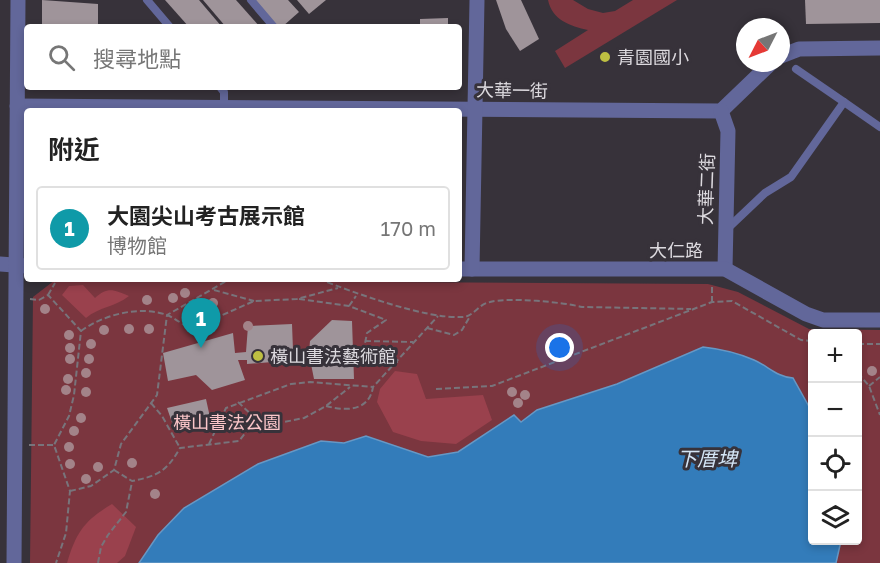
<!DOCTYPE html>
<html lang="zh-TW">
<meta charset="utf-8">
<style>
:root{--surface:#fff;--page:#f2f2f2;--text:#222;--muted:#767676;--line:#e0e0e0;--accent:#d93025}
body{margin:0;font-family:"Golos Text","Noto Sans TC",sans-serif;background:var(--page);color:var(--text)}
.controls{position:absolute;right:18px;bottom:18px;display:grid;overflow:hidden;border-radius:6px;box-shadow:0 3px 9px #0003}
.controls button{width:54px;height:54px;display:grid;place-items:center;padding:0;border:0;border-bottom:2px solid var(--line);background:var(--surface);color:var(--text);font:30px sans-serif}
.compass{position:absolute;left:736px;top:18px;width:54px;height:54px;border-radius:50%;background:var(--surface);box-shadow:0 3px 9px #0003;rotate:228deg}
.you{position:absolute;left:560px;top:348px;width:21px;height:21px;margin:-15px;border:4px solid #fff;border-radius:50%;background:#1a73e8;box-shadow:0 0 0 9px #1a73e833}
.badge{display:grid;place-items:center;width:39px;height:39px;border-radius:50%;background:var(--accent);color:#fff;font-size:20px;font-weight:700}
.pin{position:absolute;translate:-50% -50px;filter:drop-shadow(0 2px 3px #0008)}
.pin::after{content:'';position:absolute;top:32px;width:21px;height:18px;background:inherit;clip-path:polygon(0 0,100% 0,50% 100%)}
.list{margin:0;padding:0;list-style:none}
h2{display:flex;justify-content:space-between;align-items:center;height:78px;margin:0;padding:0 24px;font-size:26px}
h2 small{font-size:20px;font-weight:400;color:var(--muted)}
.list li{display:grid;grid-template-columns:39px 1fr auto;gap:18px;align-items:center;box-sizing:border-box;height:84px;margin:0 12px 12px;padding:0 12px;border:2px solid var(--line);border-radius:6px}
.list b{display:block;font-size:22px;white-space:nowrap}
.list p{margin:0;font-size:20px;white-space:nowrap;color:var(--muted)}
.list em{font-size:20px;font-style:normal;color:var(--muted)}
.icon{flex:none;width:33px;height:33px;fill:none;stroke:currentColor;stroke-width:2;stroke-linecap:round;stroke-linejoin:round}
.map{position:relative;flex:none;width:880px;height:563px;overflow:hidden}
.search{position:absolute;background:var(--surface);box-shadow:0 3px 9px #0003;left:24px;top:24px;width:438px;height:66px;display:flex;align-items:center;gap:15px;box-sizing:border-box;padding:0 21px;border-radius:6px;color:var(--muted);font-size:22px}
.panel{position:absolute;background:var(--surface);box-shadow:0 3px 9px #0003;left:24px;top:108px;width:438px;height:174px;border-radius:6px}
.map>svg:first-child{display:block}
.green{fill:#7b363f;fill-rule:evenodd}
.forest{fill:#9a414d}
.water{fill:#337cba;stroke:#6698c5;stroke-width:1.5}
.building{fill:#9f949a}
.lines{fill:none;stroke-linecap:round;stroke-linejoin:round}
.path{stroke:#78747b;stroke-width:2;stroke-dasharray:6 3;stroke-linecap:butt}
.service{stroke:#62679a;stroke-width:8}
.minor{stroke:#62679a;stroke-width:15}
.tree{fill:#a38389}
.poi-dot{fill:#bebf42;stroke:#37323a;stroke-width:2}
.labels{text-anchor:middle;dominant-baseline:central;stroke-width:6;stroke-linejoin:round;paint-order:stroke}
.poi-label{font-size:18px;fill:#dddadf;stroke:#37323a;text-anchor:start}
.street-label{font-size:18px;fill:#dddadf;stroke:#37323a}
.park-label{font-size:18px;fill:#fbc6c9;stroke:#37323a}
.water-label{font-size:20px;font-style:italic;fill:#d4e5f6;stroke:#37323a}
</style>
<div class="map">
<svg width="880" height="563" viewBox="0 0 880 563">
<rect width="100%" height="100%" fill="#37323a"/>
<g class="green">
<path d="M548 0H573L588 9 603 13 615 11 633 0H677L565 68 555 51 588 30C570 26 552 20 548 0Z"/>
<path d="M55 280 708 284 738 292 809 329 880 330V563H30L33 297ZM812 334H858V540H812Z"/>
</g>
<g class="forest">
<path d="M83 285 95 298C108 286 114 290 129 296 115 307 99 307 86 318L62 295 69 286Z"/>
<polygon points="395,371 417,374 426,399 483,395 492,420 456,444 421,441 393,432 377,402 380,389"/>
<path d="M112 504 136 527 125 556 117 563H67C76 532 85 520 112 504Z"/>
</g>
<path class="water" d="M703 347C721 349 738 353 754 360 768 366 777 377 793 378L812 412V540L841 541 836 563H139L158 535 184 508 258 464 321 441 344 443 366 436 428 457 458 452 514 415 521 422 537 410 617 384Z"/>
<g class="building">
<polygon points="42,0 98,4 98,27 42,27"/>
<polygon points="165,0 199,0 222,27 189,27"/>
<polygon points="203,0 236,0 260,27 226,27"/>
<polygon points="255,0 288,0 299,12 282,27 278,27"/>
<polygon points="297,0 326,0 309,14"/>
<polygon points="496,0 521,0 539,39 520,51 506,29"/>
<polygon points="805,0 880,0 880,23 806,24"/>
<polygon points="448,18 448,27 420,27 420,19"/>
<polygon points="332,320 352,321 354,379 314,379 310,359 247,364 247,360 238,360 245,380 212,390 196,375 168,381 163,353 233,333 235,353 246,352 248,326 292,324 293,350 309,352 310,341"/>
<polygon points="206,399 211,422 175,431 167,408"/>
</g>
<g class="lines">
<g class="path">
<path d="M319 279C355 293 425 319 462 317 474 317 478 304 490 302 509 297 562 302 582 307L691 309"/>
<polyline points="214,290 254,301"/>
<polyline points="48,295 55,283"/>
<polyline points="30,299 39,300 48,295 81,331 74,395 69,416 54,445 70,491 66,533 56,563"/>
<polyline points="299,299 349,306 386,320 367,333 361,364 398,362"/>
<polyline points="712,302 712,284"/>
<polyline points="349,306 356,296"/>
<polyline points="427,328 454,335 462,330 469,318"/>
<path d="M81 331C103 315 139 305 167 315 175 318 183 325 191 329L254 301 297 299 338 288"/>
<polyline points="365,341 413,342"/>
<polyline points="858,344 880,344"/>
<polyline points="858,373 869,386 880,415"/>
<polyline points="869,386 880,377"/>
<polyline points="436,389 492,386 712,302 732,301 801,340 812,341"/>
<polyline points="238,402 256,419 284,422 304,418 326,406 350,387"/>
<polyline points="151,403 162,416 180,448"/>
<path d="M326 406C345 411 369 412 373 387L438 316"/>
<polyline points="209,444 226,408 291,384 310,382 373,387"/>
<polyline points="29,445 54,445"/>
<path d="M114 470 132 481C158 476 167 471 180 448L239 441 256 419"/>
<polyline points="70,491 91,486 114,470 121,444 157,395 167,315 230,279"/>
<polyline points="98,563 101,547 108,535 126,512 132,482"/>
</g>
<g class="service">
<polyline points="147,0 170,27"/>
<polyline points="251,0 274,27"/>
<polyline points="220,87 224,92 224,107"/>
<polyline points="844,102 880,127"/>
<polyline points="727,229 765,193 791,177 844,102 796,69"/>
</g>
<g class="minor">
<polyline points="781,56 799,49 880,48"/>
<polyline points="17,106 721,111 771,63"/>
<polyline points="721,111 728,131 725,269"/>
<polyline points="0,264 27,266"/>
<polyline points="459,269 725,269 806,314 823,320 880,320"/>
<polyline points="472,269 477,0"/>
<polyline points="14,563 18,0"/>
</g>
</g>
<g class="tree">
<circle cx="185" cy="293" r="5"/>
<circle cx="173" cy="298" r="5"/>
<circle cx="147" cy="300" r="5"/>
<circle cx="213" cy="303" r="5"/>
<circle cx="201" cy="308" r="5"/>
<circle cx="45" cy="309" r="5"/>
<circle cx="189" cy="315" r="5"/>
<circle cx="248" cy="326" r="5"/>
<circle cx="129" cy="329" r="5"/>
<circle cx="149" cy="329" r="5"/>
<circle cx="104" cy="330" r="5"/>
<circle cx="69" cy="335" r="5"/>
<circle cx="91" cy="344" r="5"/>
<circle cx="70" cy="348" r="5"/>
<circle cx="375" cy="355" r="5"/>
<circle cx="386" cy="355" r="5"/>
<circle cx="70" cy="359" r="5"/>
<circle cx="89" cy="359" r="5"/>
<circle cx="872" cy="371" r="5"/>
<circle cx="86" cy="373" r="5"/>
<circle cx="68" cy="379" r="5"/>
<circle cx="66" cy="390" r="5"/>
<circle cx="86" cy="392" r="5"/>
<circle cx="512" cy="392" r="5"/>
<circle cx="525" cy="395" r="5"/>
<circle cx="518" cy="403" r="5"/>
<circle cx="81" cy="418" r="5"/>
<circle cx="74" cy="431" r="5"/>
<circle cx="69" cy="447" r="5"/>
<circle cx="132" cy="463" r="5"/>
<circle cx="70" cy="464" r="5"/>
<circle cx="98" cy="467" r="5"/>
<circle cx="86" cy="479" r="5"/>
<circle cx="155" cy="494" r="5"/>
</g>
<g class="poi-dot">
<circle cx="605" cy="57" r="6"/>
<circle cx="258" cy="356" r="6"/>
</g>
<g class="labels">
<g class="poi-label">
<text x="617" y="57">青園國小</text>
<text x="270" y="356">橫山書法藝術館</text>
</g>
<g class="street-label">
<text transform="translate(512 90) rotate(1)">大華一街</text>
<text transform="translate(706 189) rotate(-88)">大華二街</text>
<text x="676" y="250">大仁路</text>
</g>
<g class="park-label">
<text x="227" y="422">橫山書法公園</text>
</g>
<g class="water-label">
<text x="707" y="458">下厝埤</text>
</g>
</g>
</svg>
<div class="controls">
<button>+</button>
<button>−</button>
<button><svg class="icon" aria-label="locate" viewBox="0 0 24 24"><circle cx="12" cy="12" r="6"/><path d="M12 2v4M12 18v4M2 12h4M18 12h4"/></svg></button>
<button><svg class="icon" aria-label="layers" viewBox="0 0 24 24"><path d="M12 4l9 5-9 5-9-5zM3 14l9 5 9-5"/></svg></button>
</div>
<svg class="compass" viewBox="-18 -18 36 36"><path d="M0-13l5 13h-10z" fill="#e53935"/><path d="M0 13l5-13h-10z" fill="#767676"/></svg>
<div class="you"></div>
<div class="pin badge" style="left:201px;top:348px;background:#0f9aa8">1</div>
<div class="search"><svg class="icon" aria-label="search" viewBox="0 0 24 24"><circle cx="10" cy="10" r="6"/><path d="M15 15l6 6"/></svg>搜尋地點</div>
<section class="panel">
<h2>附近<small></small></h2>
<ul class="list">
<li><span class="badge" style="background:#0f9aa8">1</span><div><b>大園尖山考古展示館</b><p>博物館</p></div><em>170 m</em></li>
</ul>
</section>
</div>
